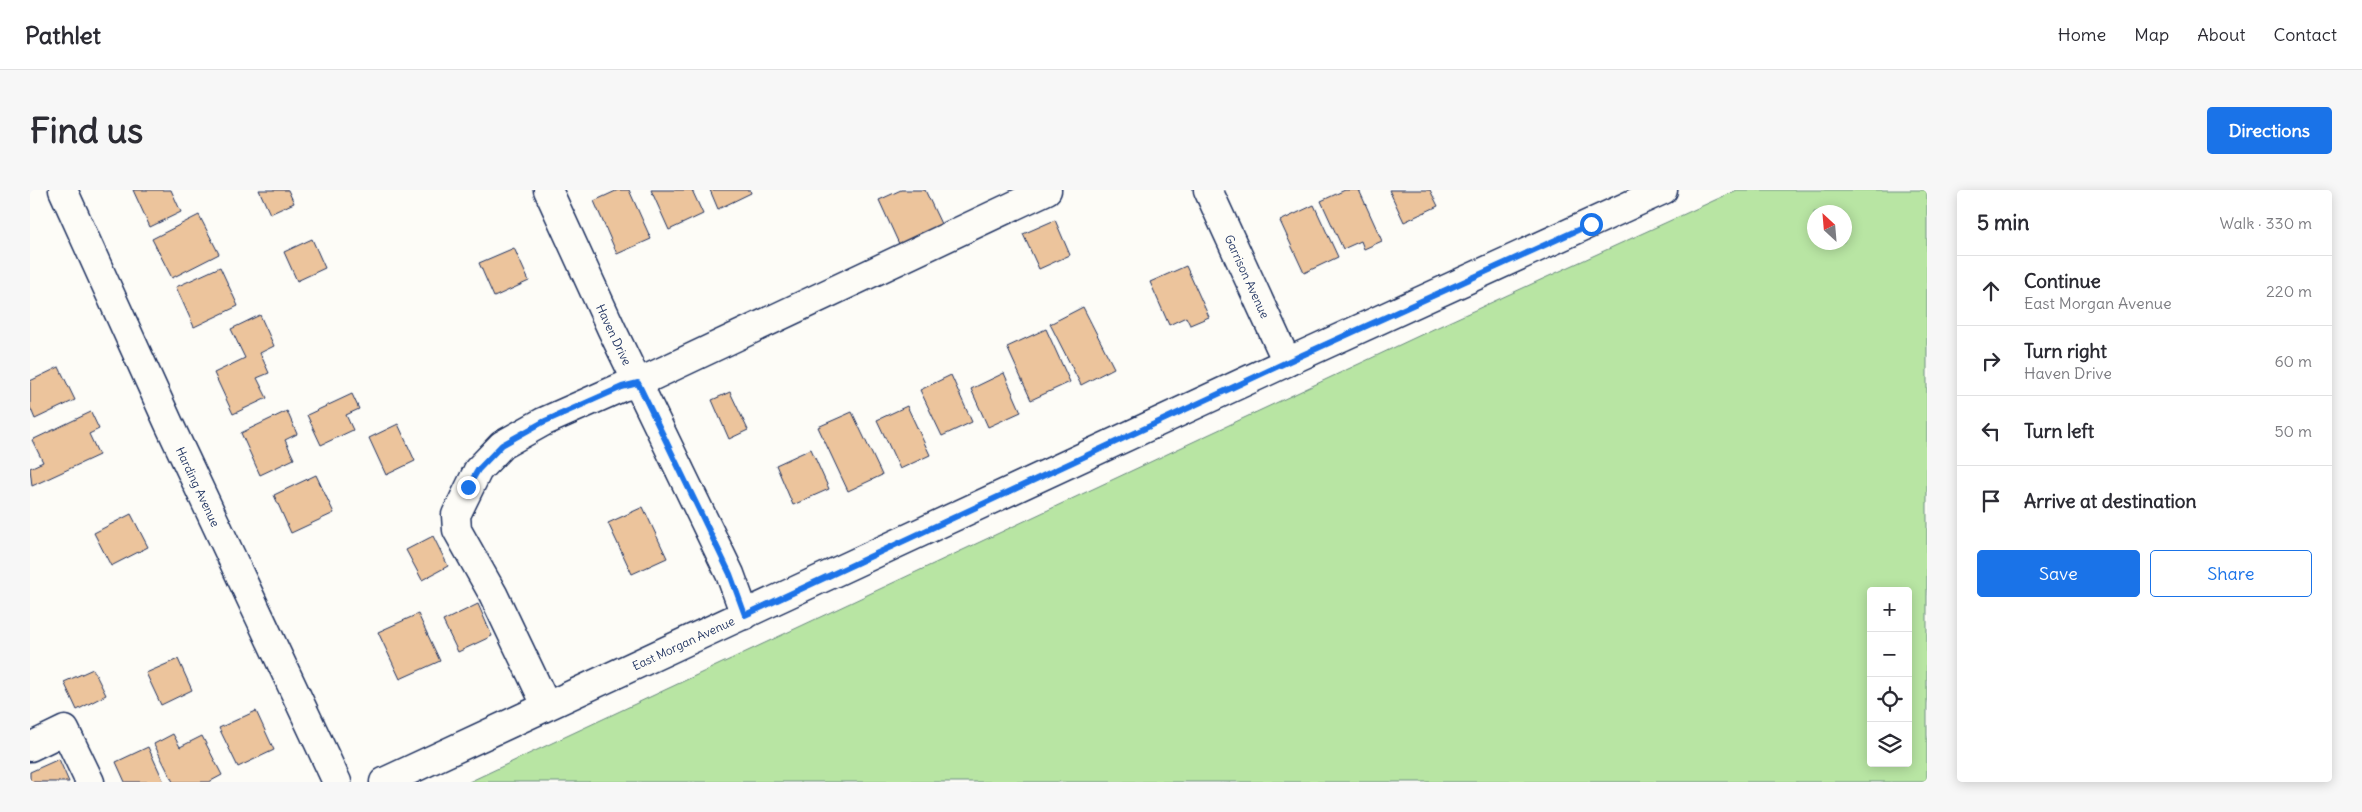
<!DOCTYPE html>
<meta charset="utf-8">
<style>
:root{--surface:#fff;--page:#f7f7f7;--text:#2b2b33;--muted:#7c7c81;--line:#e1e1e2;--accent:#1a73e8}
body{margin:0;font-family:Delius,sans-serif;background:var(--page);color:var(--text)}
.controls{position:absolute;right:15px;bottom:15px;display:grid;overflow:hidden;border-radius:5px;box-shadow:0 2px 12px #0003}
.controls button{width:45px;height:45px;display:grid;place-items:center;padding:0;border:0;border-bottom:1px solid var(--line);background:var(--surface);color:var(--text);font:25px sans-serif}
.compass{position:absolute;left:1777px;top:15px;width:45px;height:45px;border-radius:50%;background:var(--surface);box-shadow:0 2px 12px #0003;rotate:334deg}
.stop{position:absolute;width:15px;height:15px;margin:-11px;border:4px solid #1a73e8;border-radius:50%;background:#fff}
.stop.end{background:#1a73e8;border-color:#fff;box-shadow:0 1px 5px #0008}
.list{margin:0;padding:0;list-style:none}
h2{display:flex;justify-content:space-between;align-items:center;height:65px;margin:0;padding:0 20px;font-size:21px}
h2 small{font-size:16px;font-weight:400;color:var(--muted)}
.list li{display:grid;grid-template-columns:32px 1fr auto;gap:15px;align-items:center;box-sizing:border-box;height:70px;padding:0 20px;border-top:1px solid var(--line)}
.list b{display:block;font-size:19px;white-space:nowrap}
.list p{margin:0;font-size:16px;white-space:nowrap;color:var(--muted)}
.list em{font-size:16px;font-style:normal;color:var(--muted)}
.actions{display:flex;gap:10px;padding:15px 20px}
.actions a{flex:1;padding:11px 0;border:1px solid var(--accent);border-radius:5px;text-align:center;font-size:18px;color:var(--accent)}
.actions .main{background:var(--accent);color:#fff}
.icon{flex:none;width:28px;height:28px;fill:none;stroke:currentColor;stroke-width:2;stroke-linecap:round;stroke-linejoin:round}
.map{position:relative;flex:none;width:1897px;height:592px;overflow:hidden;border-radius:5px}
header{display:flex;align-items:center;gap:30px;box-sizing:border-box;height:70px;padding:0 25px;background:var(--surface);border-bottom:1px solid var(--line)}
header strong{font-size:24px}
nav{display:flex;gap:28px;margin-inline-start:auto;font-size:18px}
.intro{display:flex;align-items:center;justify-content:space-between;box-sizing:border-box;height:120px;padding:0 30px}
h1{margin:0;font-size:35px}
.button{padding:12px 22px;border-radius:5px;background:var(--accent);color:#fff;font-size:18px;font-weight:700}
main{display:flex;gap:30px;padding:0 30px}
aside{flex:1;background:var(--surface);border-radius:5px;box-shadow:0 2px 12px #0003}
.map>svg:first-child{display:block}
.green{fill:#b8e5a3;stroke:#6a8a80;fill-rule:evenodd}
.building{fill:#ecc49c;stroke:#1b2f5e}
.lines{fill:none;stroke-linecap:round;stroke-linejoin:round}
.minor-casing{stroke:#1b2f5e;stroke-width:31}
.major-casing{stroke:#1b2f5e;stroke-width:31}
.minor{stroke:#fdfcf7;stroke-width:28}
.major{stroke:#fdfcf7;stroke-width:28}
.route{stroke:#1a73e8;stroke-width:6}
.labels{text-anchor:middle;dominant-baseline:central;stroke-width:5;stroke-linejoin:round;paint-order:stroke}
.street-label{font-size:12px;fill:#1b2f5e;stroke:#fdfcf7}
</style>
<header>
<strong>Pathlet</strong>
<nav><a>Home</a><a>Map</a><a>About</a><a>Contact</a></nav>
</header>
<div class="intro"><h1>Find us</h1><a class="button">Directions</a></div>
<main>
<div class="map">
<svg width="1897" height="592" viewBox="0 0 1897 592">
<rect width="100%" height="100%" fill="#fdfcf7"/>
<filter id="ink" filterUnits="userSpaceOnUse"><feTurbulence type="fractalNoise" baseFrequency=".02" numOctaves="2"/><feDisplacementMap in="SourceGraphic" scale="10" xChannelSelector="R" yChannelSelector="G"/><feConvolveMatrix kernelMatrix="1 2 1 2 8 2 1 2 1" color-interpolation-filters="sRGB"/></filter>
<g filter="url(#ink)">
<path class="green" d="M1707 0H1897V592H439L1397 142ZM1784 22H1814V52H1784ZM1841 401H1878V573H1841Z"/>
<g class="building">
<polygon points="103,0 141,0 151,22 120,37"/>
<polygon points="229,0 258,0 264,13 240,24"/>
<polygon points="588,0 599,0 621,49 587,64 564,11"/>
<polygon points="621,0 662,0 673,24 639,40"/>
<polygon points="680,0 720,0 721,3 688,19"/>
<polygon points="871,0 895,0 912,36 870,56 849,10"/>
<polygon points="1315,0 1329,0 1352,51 1334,59 1331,51 1313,59 1291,11"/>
<polygon points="1359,0 1400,0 1408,16 1374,32"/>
<polygon points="1284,15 1308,67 1274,83 1250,31"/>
<polygon points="169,25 189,64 142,88 122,49"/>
<polygon points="1025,30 1040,65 1009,79 993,44"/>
<polygon points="282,49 295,78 267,91 254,62"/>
<polygon points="484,58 499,91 464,107 449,73"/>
<polygon points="1156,76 1179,127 1160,135 1156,127 1139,135 1120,92"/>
<polygon points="190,77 208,116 164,137 146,97"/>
<polygon points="1053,117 1084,178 1051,195 1020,134"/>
<polygon points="230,125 244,156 230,163 239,183 227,188 237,208 203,224 184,183 215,168 201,139"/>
<polygon points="1016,139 1040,192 1001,210 977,157"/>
<polygon points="29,177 45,210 5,229 0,217 0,191"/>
<polygon points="974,183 991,222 958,237 941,199"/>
<polygon points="921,185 942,232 912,246 890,200"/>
<polygon points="700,202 718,240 699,249 682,210"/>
<polygon points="322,204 329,219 316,225 323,240 291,255 277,225"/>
<polygon points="877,216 900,265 870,279 847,230"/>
<polygon points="257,221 267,244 255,250 264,269 230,285 211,243"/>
<polygon points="61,222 69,239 59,244 69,265 2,296 0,278 13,272 2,250"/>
<polygon points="822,222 852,285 818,301 788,237"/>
<polygon points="368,234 385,271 356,285 339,248"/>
<polygon points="781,259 799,299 763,315 746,275"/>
<polygon points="286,285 304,323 261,343 244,305"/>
<polygon points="613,317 637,368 602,384 578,333"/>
<polygon points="101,324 118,357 81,376 64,343"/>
<polygon points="403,346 418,376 392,390 376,360"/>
<polygon points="448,414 462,446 428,462 413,431"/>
<polygon points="388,424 410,471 370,489 348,442"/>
<polygon points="148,469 162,500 131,515 116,483"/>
<polygon points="63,479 76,505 47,520 34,492"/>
<polygon points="226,521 244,560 208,577 189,538"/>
<polygon points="143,544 150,557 172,546 192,585 179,592 143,592 124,554"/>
<polygon points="118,557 134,592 95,592 86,572"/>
<polygon points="29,569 39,592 0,592 0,582"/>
</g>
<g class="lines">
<defs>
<g id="minor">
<path id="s1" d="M33 0 139 234 307 592"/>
<path id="s2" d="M518 0 582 140 700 384 715 425"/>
<path id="s3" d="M1178 0 1257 172"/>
<polyline points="516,515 463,404 427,340 426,325 448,280 472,255 513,232 592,197 608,193 1017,0"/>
<polyline points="0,557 35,540 60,592"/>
</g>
<g id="major">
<path id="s4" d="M354 592 1257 172 1633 0"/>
</g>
</defs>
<use href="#minor" class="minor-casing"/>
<use href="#major" class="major-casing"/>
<use href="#minor" class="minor"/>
<use href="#major" class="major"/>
</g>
</g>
<g class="lines" filter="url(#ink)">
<polyline class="route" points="438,297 448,280 472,255 513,232 592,197 608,193 700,384 715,425 1257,172 1561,34"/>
</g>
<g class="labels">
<g class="street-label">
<text stroke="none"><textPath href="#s3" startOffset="95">Garrison Avenue</textPath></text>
<text stroke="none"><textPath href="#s2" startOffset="159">Haven Drive</textPath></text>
<text stroke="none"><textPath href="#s1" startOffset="326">Harding Avenue</textPath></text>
<text stroke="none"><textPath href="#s4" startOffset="330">East Morgan Avenue</textPath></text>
</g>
</g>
</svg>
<div class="controls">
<button>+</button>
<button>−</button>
<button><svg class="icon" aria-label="locate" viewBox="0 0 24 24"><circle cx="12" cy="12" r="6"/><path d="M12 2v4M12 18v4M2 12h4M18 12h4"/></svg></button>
<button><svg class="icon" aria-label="layers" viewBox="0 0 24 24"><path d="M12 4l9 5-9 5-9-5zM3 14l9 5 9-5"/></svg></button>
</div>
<svg class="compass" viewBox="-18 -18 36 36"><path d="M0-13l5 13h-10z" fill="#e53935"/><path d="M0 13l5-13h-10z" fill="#7c7c81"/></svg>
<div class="stop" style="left:1561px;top:34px"></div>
<div class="stop end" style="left:438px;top:297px"></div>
</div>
<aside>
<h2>5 min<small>Walk · 330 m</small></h2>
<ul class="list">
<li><svg class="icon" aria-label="ahead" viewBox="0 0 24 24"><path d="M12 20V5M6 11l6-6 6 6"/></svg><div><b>Continue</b><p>East Morgan Avenue</p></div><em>220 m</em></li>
<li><svg class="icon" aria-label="right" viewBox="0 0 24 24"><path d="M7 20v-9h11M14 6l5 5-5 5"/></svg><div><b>Turn right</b><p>Haven Drive</p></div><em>60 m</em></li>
<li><svg class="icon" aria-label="left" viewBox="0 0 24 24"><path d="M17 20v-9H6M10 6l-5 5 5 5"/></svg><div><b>Turn left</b></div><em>50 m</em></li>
<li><svg class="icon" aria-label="arrive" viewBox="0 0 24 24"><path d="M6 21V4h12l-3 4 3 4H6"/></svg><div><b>Arrive at destination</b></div></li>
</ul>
<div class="actions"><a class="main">Save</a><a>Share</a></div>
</aside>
</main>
